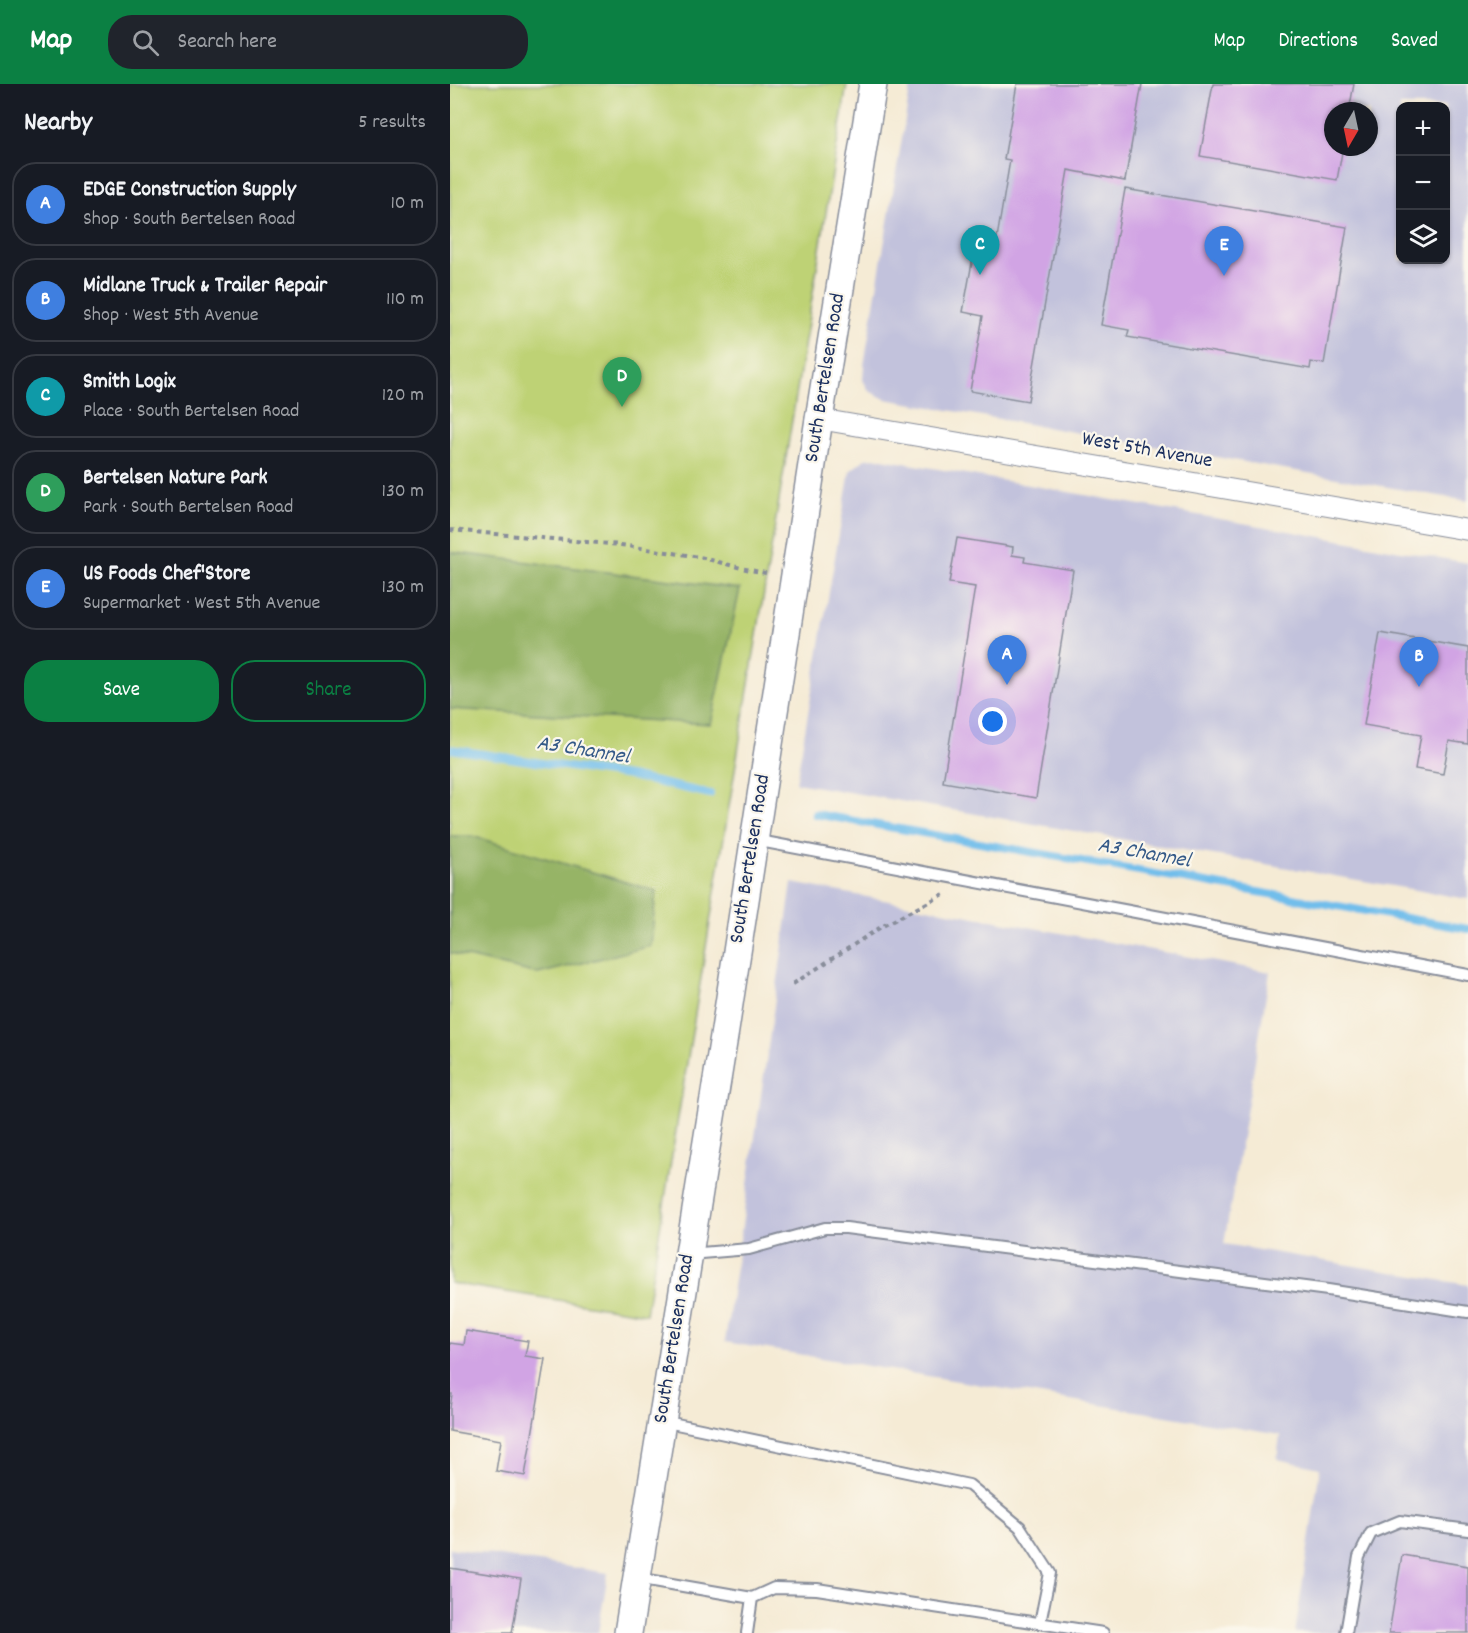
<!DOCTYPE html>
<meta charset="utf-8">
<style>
:root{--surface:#171b24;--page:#20242c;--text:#f1f3f6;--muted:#9ea1a6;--line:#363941;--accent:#0b8043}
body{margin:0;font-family:Dekko,sans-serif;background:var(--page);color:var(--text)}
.controls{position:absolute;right:18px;top:18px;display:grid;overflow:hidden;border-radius:12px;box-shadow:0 2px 4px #0004}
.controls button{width:54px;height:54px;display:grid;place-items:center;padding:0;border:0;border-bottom:2px solid var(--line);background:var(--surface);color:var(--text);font:30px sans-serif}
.compass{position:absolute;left:874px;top:18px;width:54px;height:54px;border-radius:50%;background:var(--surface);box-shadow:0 2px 4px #0004;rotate:189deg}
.you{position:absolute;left:543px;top:638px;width:21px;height:21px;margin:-15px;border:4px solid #fff;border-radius:50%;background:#1a73e8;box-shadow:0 0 0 9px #1a73e833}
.badge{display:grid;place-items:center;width:39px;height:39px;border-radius:50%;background:var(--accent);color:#fff;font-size:20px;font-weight:700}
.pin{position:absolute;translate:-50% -50px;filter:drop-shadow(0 2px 3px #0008)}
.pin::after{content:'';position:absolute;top:32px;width:21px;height:18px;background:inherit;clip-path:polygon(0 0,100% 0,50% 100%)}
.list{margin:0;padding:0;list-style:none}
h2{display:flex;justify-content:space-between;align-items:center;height:78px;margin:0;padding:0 24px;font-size:26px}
h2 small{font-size:20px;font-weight:400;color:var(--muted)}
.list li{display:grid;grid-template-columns:39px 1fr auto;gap:18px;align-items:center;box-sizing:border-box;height:84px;margin:0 12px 12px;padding:0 12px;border:2px solid var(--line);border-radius:24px}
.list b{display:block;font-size:22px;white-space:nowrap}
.list p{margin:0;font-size:20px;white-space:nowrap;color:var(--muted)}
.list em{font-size:20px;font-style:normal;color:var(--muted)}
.actions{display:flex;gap:12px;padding:18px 24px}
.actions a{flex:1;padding:14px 0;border:2px solid var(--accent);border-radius:24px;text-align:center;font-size:21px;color:var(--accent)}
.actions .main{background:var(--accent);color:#fff}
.icon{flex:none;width:33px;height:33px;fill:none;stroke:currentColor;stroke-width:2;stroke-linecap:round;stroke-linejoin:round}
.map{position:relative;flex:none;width:1018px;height:1549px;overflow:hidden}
header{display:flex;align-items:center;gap:36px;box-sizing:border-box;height:84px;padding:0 30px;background:var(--accent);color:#fff}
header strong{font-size:28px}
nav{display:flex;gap:33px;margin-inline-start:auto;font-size:21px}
.search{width:420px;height:54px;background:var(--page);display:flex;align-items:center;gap:15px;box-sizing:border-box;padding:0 21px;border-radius:24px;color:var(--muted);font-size:22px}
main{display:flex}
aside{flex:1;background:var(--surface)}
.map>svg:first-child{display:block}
.industrial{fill:#c2c2dc;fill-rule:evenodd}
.green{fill:#bed275;stroke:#6c806a;stroke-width:1.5}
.forest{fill:#96b466;stroke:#587262;stroke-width:1.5}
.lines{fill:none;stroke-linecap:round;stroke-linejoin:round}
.stream{stroke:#71beeb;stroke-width:8}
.building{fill:#d1a4e4}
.lane-casing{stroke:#888d9a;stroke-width:14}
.street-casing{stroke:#888d9a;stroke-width:22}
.secondary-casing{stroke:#888d9a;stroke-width:30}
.path{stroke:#888d9a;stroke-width:4;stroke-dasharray:4.5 4.5;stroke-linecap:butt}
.lane{stroke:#fff;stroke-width:10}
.street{stroke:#fff;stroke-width:20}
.secondary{stroke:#fff;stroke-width:27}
.labels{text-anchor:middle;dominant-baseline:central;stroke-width:4.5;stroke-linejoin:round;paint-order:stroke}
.street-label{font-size:21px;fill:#1b2f5e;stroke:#fbf7ec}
.water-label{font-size:22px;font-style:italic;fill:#355a88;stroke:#fbf7ec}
</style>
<header>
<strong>Map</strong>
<div class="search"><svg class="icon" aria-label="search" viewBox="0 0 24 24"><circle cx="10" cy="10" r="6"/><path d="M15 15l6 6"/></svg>Search here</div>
<nav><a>Map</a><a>Directions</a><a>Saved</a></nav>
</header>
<main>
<aside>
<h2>Nearby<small>5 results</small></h2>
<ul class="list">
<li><span class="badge" style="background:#3f7fe0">A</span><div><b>EDGE Construction Supply</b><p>Shop · South Bertelsen Road</p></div><em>10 m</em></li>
<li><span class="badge" style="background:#3f7fe0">B</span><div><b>Midlane Truck &amp; Trailer Repair</b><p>Shop · West 5th Avenue</p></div><em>110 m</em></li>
<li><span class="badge" style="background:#0f9aa8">C</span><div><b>Smith Logix</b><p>Place · South Bertelsen Road</p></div><em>120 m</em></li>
<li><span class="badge" style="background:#2e9e5b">D</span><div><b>Bertelsen Nature Park</b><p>Park · South Bertelsen Road</p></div><em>130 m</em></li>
<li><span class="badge" style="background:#3f7fe0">E</span><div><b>US Foods Chef'Store</b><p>Supermarket · West 5th Avenue</p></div><em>130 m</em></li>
</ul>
<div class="actions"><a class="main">Save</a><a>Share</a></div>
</aside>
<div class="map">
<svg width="1018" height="1549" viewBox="0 0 1018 1549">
<rect width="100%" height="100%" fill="#fbf7ec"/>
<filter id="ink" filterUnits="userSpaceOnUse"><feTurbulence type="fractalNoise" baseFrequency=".0167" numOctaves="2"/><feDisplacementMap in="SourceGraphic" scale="12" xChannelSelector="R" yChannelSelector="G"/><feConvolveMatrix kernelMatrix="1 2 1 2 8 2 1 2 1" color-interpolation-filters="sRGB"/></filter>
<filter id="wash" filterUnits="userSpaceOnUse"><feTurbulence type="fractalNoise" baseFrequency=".008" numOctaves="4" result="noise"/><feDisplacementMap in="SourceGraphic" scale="24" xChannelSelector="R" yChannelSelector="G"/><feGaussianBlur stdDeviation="1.35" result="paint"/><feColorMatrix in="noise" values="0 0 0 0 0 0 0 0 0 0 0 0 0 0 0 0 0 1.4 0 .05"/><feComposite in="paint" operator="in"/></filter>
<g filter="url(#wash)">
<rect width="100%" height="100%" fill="#f5ebd5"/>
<g class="industrial">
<path d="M461 0H1018V417L435 315 419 307 413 296 414 281ZM950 22H996V176H950ZM883 27H919V63H883Z"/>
<polygon points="426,374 1018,479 1018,815 346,699 400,387 415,375"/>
<polygon points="342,799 820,888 774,1160 1018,1201 1018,1549 845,1549 870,1384 827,1375 830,1351 275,1258"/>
<polygon points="0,1464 158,1489 148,1549 0,1549"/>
</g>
<polygon class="green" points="0,0 397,0 196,1230 0,1199"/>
<g class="forest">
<polygon points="0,468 290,505 261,640 0,625"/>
<polygon points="0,752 22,752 206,807 201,862 88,890 0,869"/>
</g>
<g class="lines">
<g class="stream">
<polyline points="0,665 179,692 260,710"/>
<polyline points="365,730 1018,845"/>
</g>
</g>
<g id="blocks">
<g class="building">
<polygon points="567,0 692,0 675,97 618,86 578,317 520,307 533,232 513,228 527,151 547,154 560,76 554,75"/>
<polygon points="763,0 904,0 899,27 883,27 883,63 893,63 887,96 750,72"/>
<polygon points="675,105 897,143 874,280 861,278 860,285 677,253 679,246 651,241"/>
<polygon points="507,454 563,463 562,471 575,473 574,478 623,486 586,714 493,698 525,503 499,499"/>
<polygon points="930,549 1018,564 1018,660 999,657 993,690 965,685 971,651 914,641"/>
<polygon points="16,1247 78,1257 75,1272 95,1275 75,1392 46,1387 51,1356 0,1347 0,1324 2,1310 0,1310 0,1259 14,1261"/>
<polygon points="952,1471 1018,1482 1018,1549 939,1549"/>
<polygon points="0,1484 71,1495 62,1549 0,1549"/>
</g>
</g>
</g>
<g filter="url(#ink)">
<use href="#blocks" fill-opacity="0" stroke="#888d9a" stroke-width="1.5"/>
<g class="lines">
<defs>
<g id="lane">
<polyline points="304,756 1018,891"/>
<polyline points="239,1170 299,1165 375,1144 396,1144 878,1206 1018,1228"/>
<polyline points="212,1337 519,1401 570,1443 600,1489 590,1539"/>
<polyline points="187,1494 302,1514"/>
<polyline points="297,1549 302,1514 324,1504 367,1505 653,1549"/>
<polyline points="896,1549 909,1473 921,1449 950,1437 1018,1446"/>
</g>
<polyline id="street" points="369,335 1018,446"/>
<polyline id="secondary" points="178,1549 275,946 369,335 423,0"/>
</defs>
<use href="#lane" class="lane-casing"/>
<use href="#street" class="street-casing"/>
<use href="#secondary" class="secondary-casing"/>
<g class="path">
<polyline points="0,446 171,461 250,473 291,484 320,490"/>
<polyline points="343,900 431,843 494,810"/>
</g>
<use href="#lane" class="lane"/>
<use href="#street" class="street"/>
<use href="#secondary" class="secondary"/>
</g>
</g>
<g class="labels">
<g class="street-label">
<text transform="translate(376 294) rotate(-81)">South Bertelsen Road</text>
<text transform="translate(697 367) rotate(10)">West 5th Avenue</text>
<text transform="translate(301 775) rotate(-81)">South Bertelsen Road</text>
<text transform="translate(225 1255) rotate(-81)">South Bertelsen Road</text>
</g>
<g class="water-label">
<text transform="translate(133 667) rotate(9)">A3 Channel</text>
<text transform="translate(694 770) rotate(10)">A3 Channel</text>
</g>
</g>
</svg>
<div class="controls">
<button>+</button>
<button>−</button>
<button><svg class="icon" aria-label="layers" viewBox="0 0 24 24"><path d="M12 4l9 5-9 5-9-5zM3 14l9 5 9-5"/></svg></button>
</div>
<svg class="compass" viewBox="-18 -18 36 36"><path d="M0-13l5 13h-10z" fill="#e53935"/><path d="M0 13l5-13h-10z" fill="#9ea1a6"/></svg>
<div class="you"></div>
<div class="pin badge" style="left:557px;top:601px;background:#3f7fe0">A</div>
<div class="pin badge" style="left:969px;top:603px;background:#3f7fe0">B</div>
<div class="pin badge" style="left:530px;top:191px;background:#0f9aa8">C</div>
<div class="pin badge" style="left:172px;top:323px;background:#2e9e5b">D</div>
<div class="pin badge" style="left:774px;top:192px;background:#3f7fe0">E</div>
</div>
</main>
